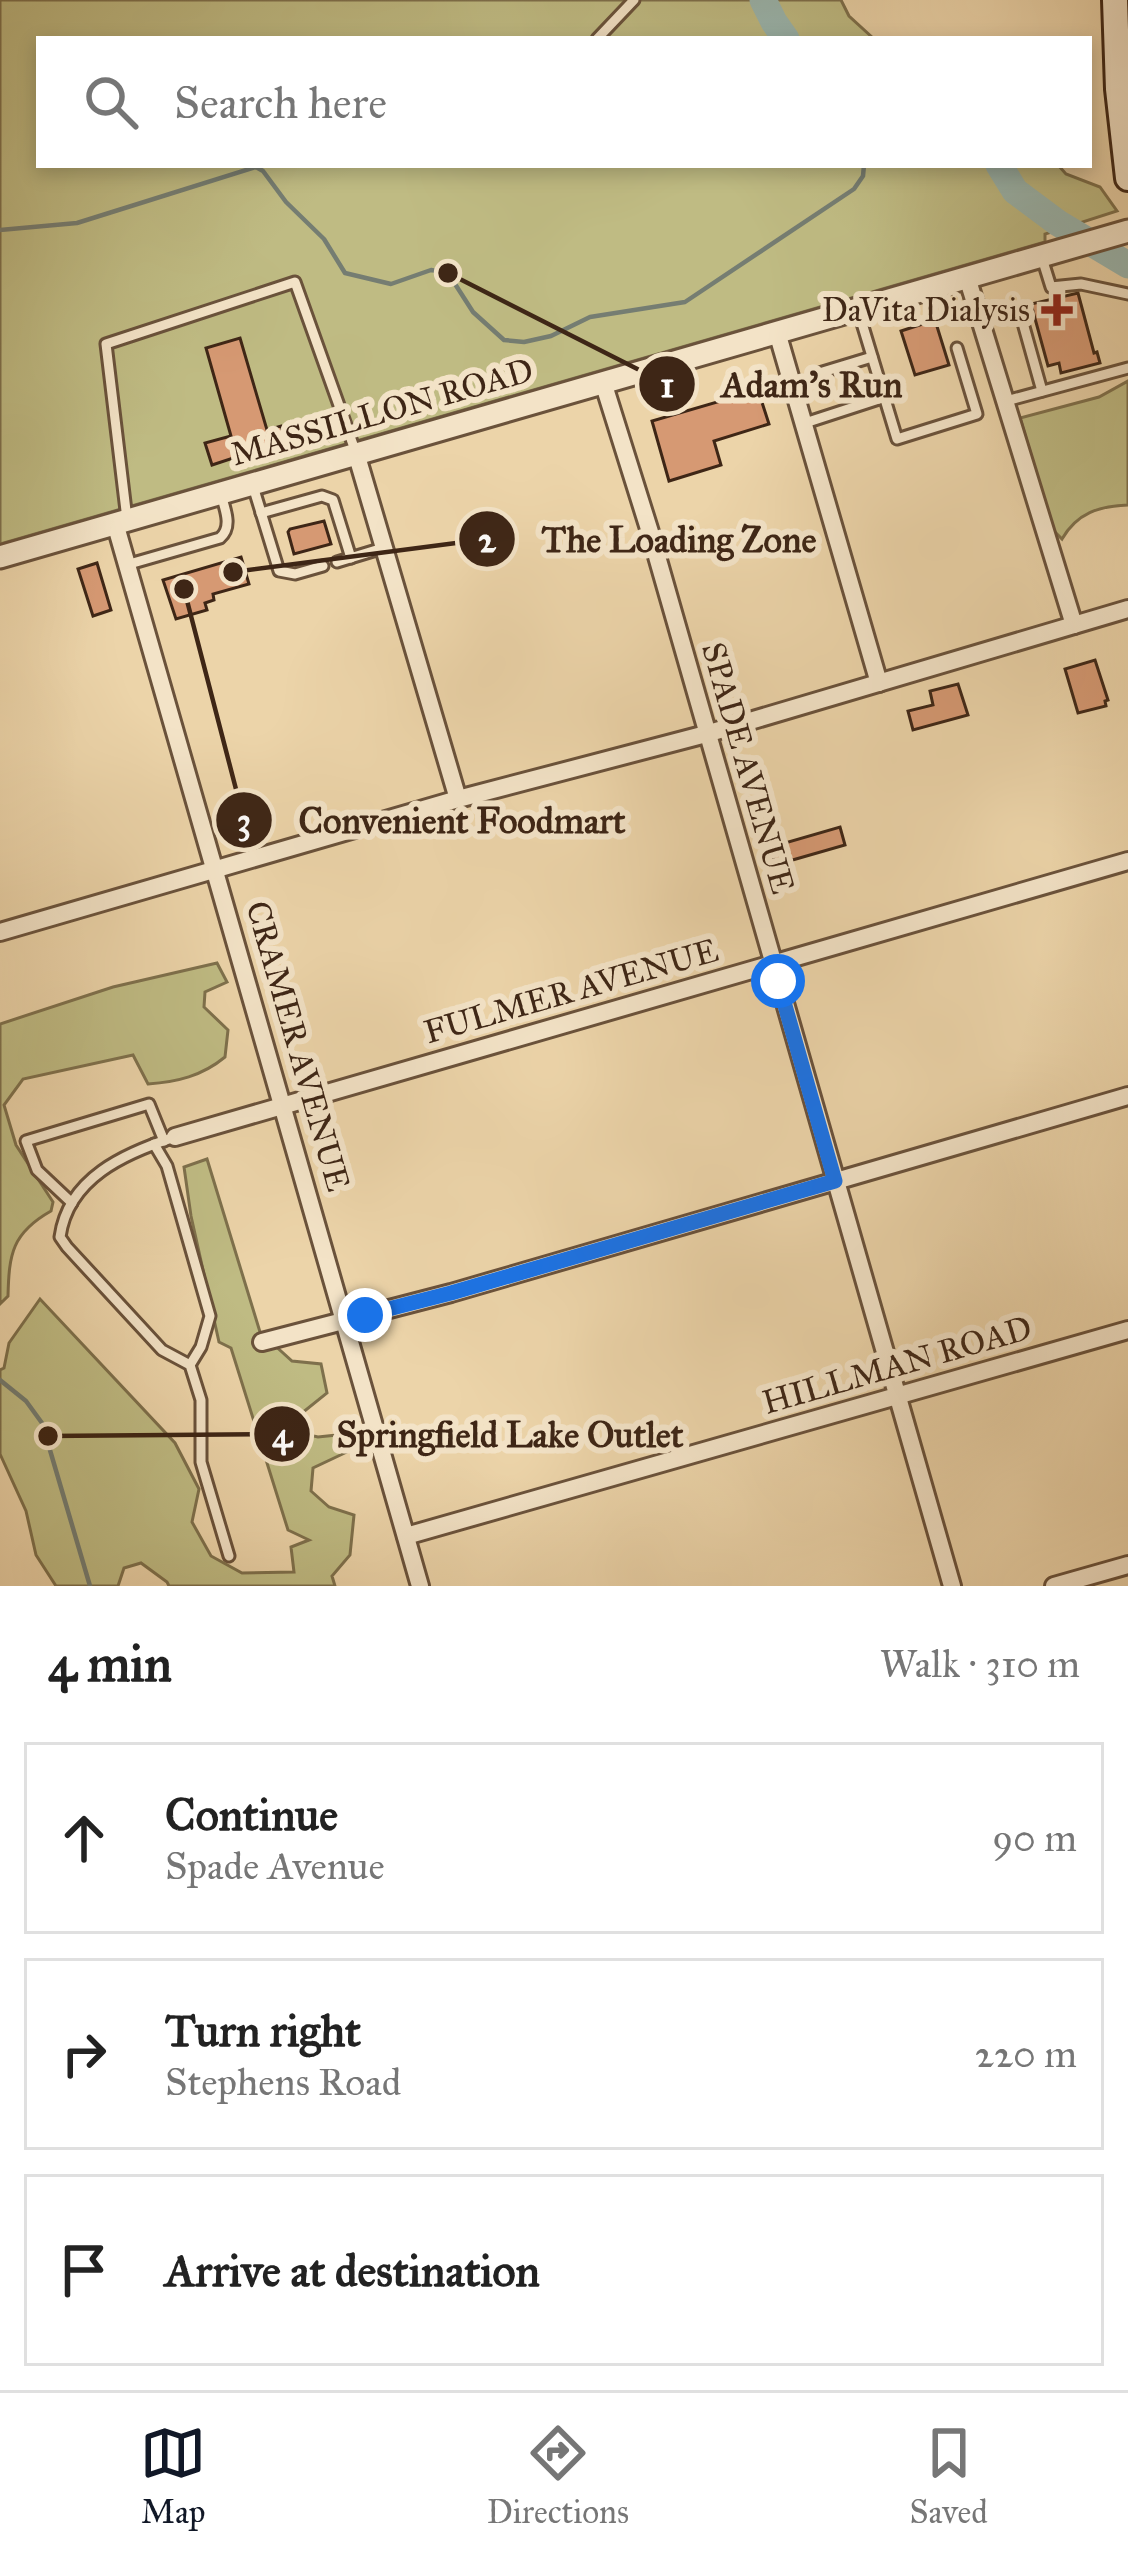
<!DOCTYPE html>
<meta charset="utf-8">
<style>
:root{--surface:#fff;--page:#f2f2f2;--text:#222;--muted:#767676;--line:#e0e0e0;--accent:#111827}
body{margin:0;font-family:"IM FELL Great Primer",serif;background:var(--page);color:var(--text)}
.stop{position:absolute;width:36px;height:36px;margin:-27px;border:9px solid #1a73e8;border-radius:50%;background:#fff}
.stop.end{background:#1a73e8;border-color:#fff;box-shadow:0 3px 12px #0008}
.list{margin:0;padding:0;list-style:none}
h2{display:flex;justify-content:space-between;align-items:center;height:156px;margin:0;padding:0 48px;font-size:51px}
h2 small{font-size:39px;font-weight:400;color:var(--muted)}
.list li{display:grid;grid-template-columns:78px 1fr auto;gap:36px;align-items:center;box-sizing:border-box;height:192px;margin:0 24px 24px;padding:0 24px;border:3px solid var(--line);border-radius:0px}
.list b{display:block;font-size:45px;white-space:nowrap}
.list p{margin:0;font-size:39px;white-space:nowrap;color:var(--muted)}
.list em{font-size:39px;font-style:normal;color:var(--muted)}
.icon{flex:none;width:66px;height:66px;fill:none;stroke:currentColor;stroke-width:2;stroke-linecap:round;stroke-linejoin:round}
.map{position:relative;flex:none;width:1128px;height:1586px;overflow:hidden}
.search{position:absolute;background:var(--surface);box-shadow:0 6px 18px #0003;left:36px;right:36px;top:36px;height:132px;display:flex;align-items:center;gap:30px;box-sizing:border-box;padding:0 42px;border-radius:0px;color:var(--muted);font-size:45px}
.sheet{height:804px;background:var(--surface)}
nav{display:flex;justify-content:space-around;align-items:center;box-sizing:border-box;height:168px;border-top:3px solid var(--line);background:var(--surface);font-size:33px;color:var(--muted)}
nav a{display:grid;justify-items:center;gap:6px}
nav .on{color:var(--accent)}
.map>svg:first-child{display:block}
.green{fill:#bfbb83;stroke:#7e704c;stroke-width:3}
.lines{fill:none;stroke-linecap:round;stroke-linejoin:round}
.stream{stroke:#757d72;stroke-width:4.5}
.river{stroke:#9ab7b0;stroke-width:27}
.building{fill:#d69973;stroke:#3e2616;stroke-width:3}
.service-casing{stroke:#6a523b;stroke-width:15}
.minor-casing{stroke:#6a523b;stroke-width:22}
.tertiary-casing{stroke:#6a523b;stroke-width:27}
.secondary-casing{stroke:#3e2616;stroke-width:30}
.service{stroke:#f3e3c7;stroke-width:9}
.minor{stroke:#f3e3c7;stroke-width:16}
.tertiary{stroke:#f3e3c7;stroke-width:21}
.secondary{stroke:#f3e3c7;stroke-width:24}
.route{stroke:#1a73e8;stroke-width:15}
.poi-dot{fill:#8f2418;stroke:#f3e3c7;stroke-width:4.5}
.labels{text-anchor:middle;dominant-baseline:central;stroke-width:12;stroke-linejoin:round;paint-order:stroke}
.poi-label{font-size:33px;fill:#3e2616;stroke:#f3e3c7;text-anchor:end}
.street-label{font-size:33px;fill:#3e2616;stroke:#f3e3c7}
.leader{fill:none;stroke:#3e2616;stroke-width:4.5}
.callout-dot{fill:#3e2616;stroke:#f3e3c7;stroke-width:4.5}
.mark-label{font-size:36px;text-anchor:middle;font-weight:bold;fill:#fff}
.callout-label{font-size:36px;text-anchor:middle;font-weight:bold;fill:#3e2616;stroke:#f3e3c7;stroke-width:12;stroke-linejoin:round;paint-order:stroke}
</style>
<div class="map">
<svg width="1128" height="1586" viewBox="0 0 1128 1586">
<rect width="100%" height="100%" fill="#ecd4a9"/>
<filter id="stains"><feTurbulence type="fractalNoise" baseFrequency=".00167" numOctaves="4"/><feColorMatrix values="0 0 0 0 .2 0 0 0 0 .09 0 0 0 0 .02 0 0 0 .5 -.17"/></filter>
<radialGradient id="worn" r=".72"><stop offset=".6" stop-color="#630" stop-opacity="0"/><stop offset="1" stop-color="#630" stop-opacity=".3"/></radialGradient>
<g class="green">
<polygon points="0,0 841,0 849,16 874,39 39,39 39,165 1058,165 1066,174 1100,187 1117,211 1045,234 1045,242 0,544"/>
<path d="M1128 381V505C1099 506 1077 513 1062 539L1053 530 1020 418 1099 397Z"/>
<path d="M217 963 227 982 205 992 204 1007 228 1030 225 1057C202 1076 177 1082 148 1084L133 1055 23 1079 4 1105 16 1145 53 1202 51 1211C12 1233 9 1254 8 1296L0 1304V1024L113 987Z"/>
<polygon points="207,1159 260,1332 292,1361 321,1364 327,1393 302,1413 291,1431 318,1437 347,1434 351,1450 313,1468 311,1491 329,1507 354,1515 350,1555 332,1576 335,1586 169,1586 167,1582 141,1563 124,1568 118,1586 56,1586 36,1555 26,1511 0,1454 0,1370 4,1368 9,1343 40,1299 175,1443 199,1489 192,1522 211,1556 242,1573 294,1572 291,1547 309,1540 288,1530 231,1348 219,1342 191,1216 184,1167"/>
</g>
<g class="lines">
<g class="stream">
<polyline points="0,230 77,223 256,167 263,171 286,202 324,239 345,273 391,284 431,270 448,273 473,312 504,340 524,342 551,336 590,317 685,302 854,189 863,176 864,165"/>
<polyline points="0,1380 26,1401 42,1423 90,1586"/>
</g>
<g class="river">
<polyline points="763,0 774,22 786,39"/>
<polyline points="999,165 1015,191 1058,223 1128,265"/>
</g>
</g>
<g class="building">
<polygon points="1078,293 1094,353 1097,352 1100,363 1061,373 1059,363 1048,366 1031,304"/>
<polygon points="935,320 949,365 915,375 901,331"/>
<polygon points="240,338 267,430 281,426 285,441 212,465 205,443 231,436 206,348"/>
<polygon points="758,390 769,424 714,441 721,465 669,481 652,421"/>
<polygon points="324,521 331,544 294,554 288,532 290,529"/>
<polygon points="241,557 249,584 213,594 214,600 205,603 207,610 176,619 163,580"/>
<polygon points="97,563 111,610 93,616 78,569"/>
<polygon points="1095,660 1108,700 1105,701 1106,706 1078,713 1065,669"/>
<polygon points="958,684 968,715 913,730 908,711 933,705 930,691"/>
<polygon points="840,827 845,845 775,865 771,847"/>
</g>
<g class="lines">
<defs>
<g id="service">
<polyline points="597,39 634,0"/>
<polyline points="1041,255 1051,287 1081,284 1128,294"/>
<polyline points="858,310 897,439 977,414 957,348"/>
<polyline points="1021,316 1042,391"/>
<polyline points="816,374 872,357"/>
<polyline points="1006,401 1128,368"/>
<polyline points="802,424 885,397"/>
<polyline points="252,483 279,571 295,574 323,566"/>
<polyline points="261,513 322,496 333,500 351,558"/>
<polyline points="127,519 106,344 295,282 356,453"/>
<polyline points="337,562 383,548"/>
<path d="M126 565 220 538C233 527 225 509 221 495"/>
<path d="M175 1137C125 1153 68 1178 60 1237L67 1247 162 1350 190 1365 201 1400V1462L229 1556"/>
<polyline points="154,1144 167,1166 210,1316 201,1347 190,1365"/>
<polyline points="72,1203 37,1170 26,1141 149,1104 164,1141"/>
</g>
<g id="minor">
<polyline points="967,277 1074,625"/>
<polyline points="777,332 879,683"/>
<polyline points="603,382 650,532 952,1586"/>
<polyline points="356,453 458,799"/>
<polyline points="115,523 420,1586"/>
<polyline points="0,932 458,799 706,734 1128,609"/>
<polyline points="175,1137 1128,861"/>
<polyline points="262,1342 451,1293 1128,1096"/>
<polyline points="406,1536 1128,1330"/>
<polyline points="1054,1586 1128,1565"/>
</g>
<polyline id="tertiary" points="0,557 1128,231"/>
<polyline id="secondary" points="1115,0 1118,89 1128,178"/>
</defs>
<use href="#service" class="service-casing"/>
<use href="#minor" class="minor-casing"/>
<use href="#tertiary" class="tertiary-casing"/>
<use href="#secondary" class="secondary-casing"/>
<use href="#service" class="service"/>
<use href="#minor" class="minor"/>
<use href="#tertiary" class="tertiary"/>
<use href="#secondary" class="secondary"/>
</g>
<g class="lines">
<polyline class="route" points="365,1315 451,1293 835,1181 778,981"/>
</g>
<path class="poi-dot" d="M1051 292h12v12h12v12h-12v12h-12v-12h-12v-12h12z"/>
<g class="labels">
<g class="poi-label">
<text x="1030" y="310">DaVita Dialysis</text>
</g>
<g class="street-label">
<text transform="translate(382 412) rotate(-16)">MASSILLON ROAD</text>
<text transform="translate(748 768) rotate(74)">SPADE AVENUE</text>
<text transform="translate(571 991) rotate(-16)">FULMER AVENUE</text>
<text transform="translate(298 1046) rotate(74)">CRAMER AVENUE</text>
<text transform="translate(897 1365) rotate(-16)">HILLMAN ROAD</text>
</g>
</g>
<path class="leader" d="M448 273L667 384M233 572L487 539M184 589L244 820M48 1436L282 1434"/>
<g class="callout-dot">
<circle cx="448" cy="273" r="12"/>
<circle cx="233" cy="572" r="12"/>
<circle cx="184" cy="589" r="12"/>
<circle cx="48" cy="1436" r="12"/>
<circle cx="667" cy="384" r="30"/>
<circle cx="487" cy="539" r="30"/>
<circle cx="244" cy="820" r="30"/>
<circle cx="282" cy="1434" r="30"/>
</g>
<g class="mark-label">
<text x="667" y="397">1</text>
<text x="487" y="552">2</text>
<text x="244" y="833">3</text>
<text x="282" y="1447">4</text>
</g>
<g class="callout-label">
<text x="812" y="397">Adam's Run</text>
<text x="679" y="552">The Loading Zone</text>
<text x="462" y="833">Convenient Foodmart</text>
<text x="510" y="1447">Springfield Lake Outlet</text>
</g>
<rect width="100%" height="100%" filter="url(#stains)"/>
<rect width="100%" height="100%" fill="url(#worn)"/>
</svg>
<div class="stop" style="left:778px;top:981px"></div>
<div class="stop end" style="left:365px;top:1315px"></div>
<div class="search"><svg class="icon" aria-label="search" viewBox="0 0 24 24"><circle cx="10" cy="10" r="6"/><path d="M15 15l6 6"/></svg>Search here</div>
</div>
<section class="sheet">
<h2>4 min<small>Walk · 310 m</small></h2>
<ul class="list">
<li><svg class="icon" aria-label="ahead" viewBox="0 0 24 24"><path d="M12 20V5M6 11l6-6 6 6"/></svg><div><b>Continue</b><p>Spade Avenue</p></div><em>90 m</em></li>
<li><svg class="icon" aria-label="right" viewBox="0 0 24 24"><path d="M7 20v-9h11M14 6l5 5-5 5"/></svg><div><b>Turn right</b><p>Stephens Road</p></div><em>220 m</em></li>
<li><svg class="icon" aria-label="arrive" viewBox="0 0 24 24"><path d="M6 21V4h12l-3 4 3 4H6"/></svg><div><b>Arrive at destination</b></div></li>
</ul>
</section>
<nav>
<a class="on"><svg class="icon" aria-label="map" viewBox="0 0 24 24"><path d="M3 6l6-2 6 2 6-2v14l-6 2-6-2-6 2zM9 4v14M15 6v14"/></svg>Map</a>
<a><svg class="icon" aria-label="directions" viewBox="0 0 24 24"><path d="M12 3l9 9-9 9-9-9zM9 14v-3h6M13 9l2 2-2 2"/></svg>Directions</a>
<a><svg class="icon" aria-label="saved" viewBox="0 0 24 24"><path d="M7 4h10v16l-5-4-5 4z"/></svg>Saved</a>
</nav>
